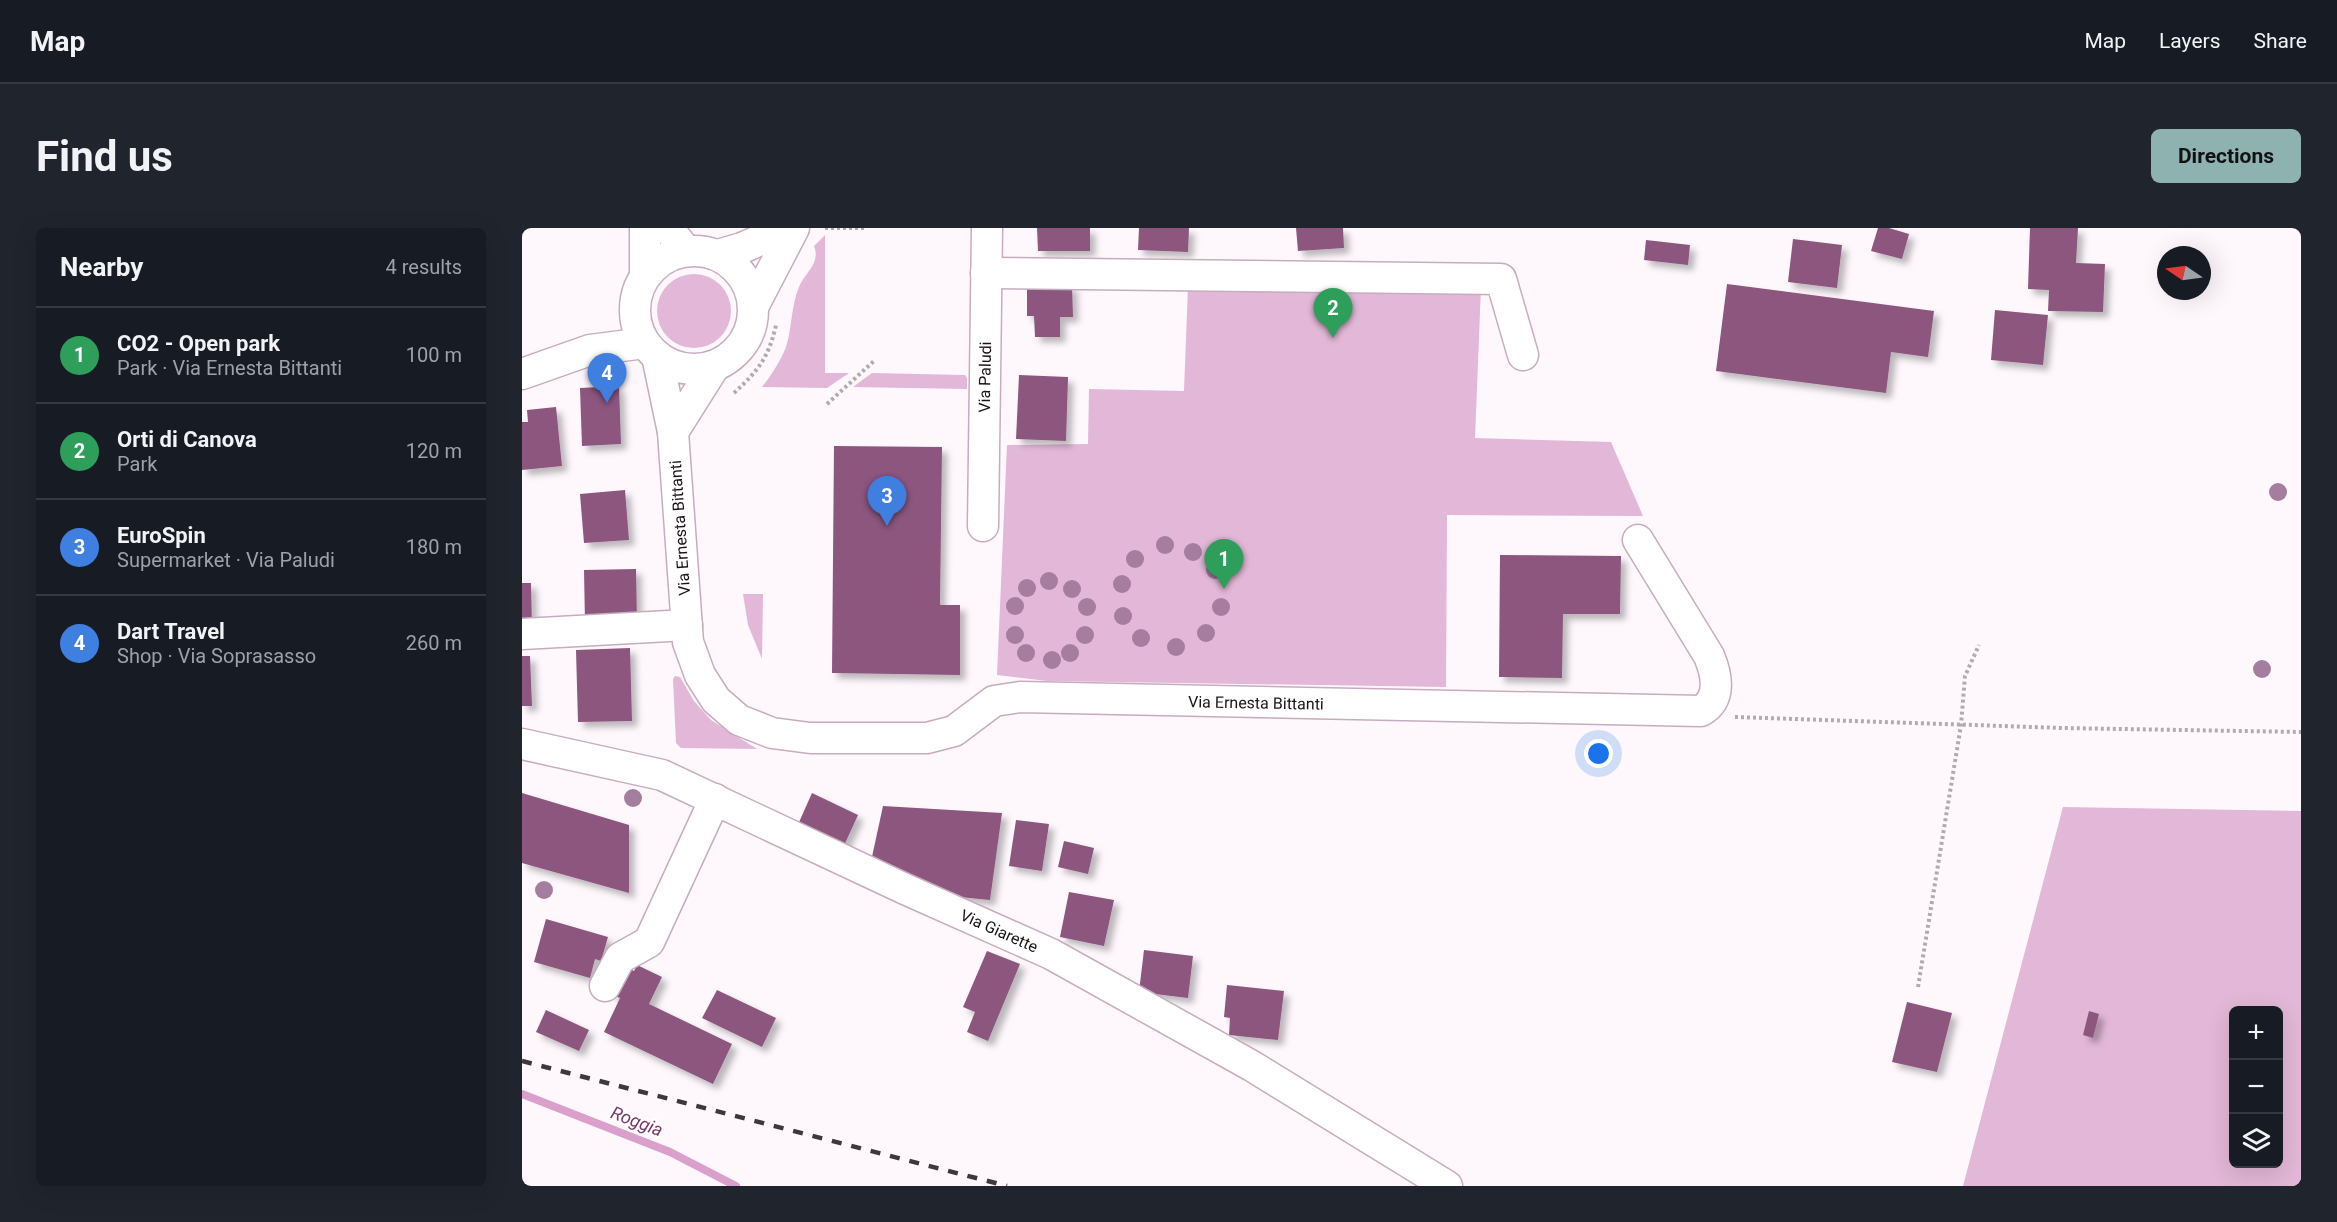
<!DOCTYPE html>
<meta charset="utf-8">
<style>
:root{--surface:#171b24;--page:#20242c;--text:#f1f3f6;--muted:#9ea1a6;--line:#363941;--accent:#8eb2b0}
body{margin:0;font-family:Roboto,sans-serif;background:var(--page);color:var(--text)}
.controls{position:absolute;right:18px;bottom:18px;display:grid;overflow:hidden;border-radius:9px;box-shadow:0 6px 24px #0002}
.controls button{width:54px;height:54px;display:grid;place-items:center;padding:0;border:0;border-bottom:2px solid var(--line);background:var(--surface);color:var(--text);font:30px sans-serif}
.compass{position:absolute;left:1635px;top:18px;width:54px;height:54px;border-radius:50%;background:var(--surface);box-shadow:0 6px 24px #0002;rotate:283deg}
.you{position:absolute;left:1077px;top:526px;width:21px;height:21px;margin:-15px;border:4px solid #fff;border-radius:50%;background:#1a73e8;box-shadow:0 0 0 9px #1a73e833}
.badge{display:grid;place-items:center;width:39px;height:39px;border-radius:50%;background:var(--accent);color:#fff;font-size:20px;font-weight:700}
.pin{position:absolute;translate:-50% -50px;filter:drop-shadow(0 2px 3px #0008)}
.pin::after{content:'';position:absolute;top:32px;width:21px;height:18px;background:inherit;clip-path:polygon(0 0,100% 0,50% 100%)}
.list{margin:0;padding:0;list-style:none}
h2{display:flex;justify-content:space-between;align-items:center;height:78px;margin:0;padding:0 24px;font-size:26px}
h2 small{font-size:20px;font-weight:400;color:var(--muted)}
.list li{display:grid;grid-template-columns:39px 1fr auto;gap:18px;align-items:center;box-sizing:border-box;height:96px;padding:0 24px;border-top:2px solid var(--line)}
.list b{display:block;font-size:22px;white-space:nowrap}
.list p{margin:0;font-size:20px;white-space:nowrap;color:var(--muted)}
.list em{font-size:20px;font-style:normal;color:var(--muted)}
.icon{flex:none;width:33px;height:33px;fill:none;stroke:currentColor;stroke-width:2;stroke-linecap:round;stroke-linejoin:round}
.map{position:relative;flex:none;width:1779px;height:958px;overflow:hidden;border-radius:9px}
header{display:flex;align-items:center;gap:36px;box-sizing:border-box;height:84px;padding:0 30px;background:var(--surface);border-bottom:2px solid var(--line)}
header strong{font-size:28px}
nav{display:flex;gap:33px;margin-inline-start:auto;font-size:21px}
.intro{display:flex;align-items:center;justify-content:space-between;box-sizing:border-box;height:144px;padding:0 36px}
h1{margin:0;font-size:42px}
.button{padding:15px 27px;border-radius:9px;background:var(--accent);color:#111;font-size:21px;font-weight:700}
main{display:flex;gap:36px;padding:0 36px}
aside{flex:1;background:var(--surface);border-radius:9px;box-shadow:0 6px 24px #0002}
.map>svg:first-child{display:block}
.green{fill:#e2b7d7;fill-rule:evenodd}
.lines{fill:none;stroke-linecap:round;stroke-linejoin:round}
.stream{stroke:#da9fcb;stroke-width:8}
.building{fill:#8c567f;filter:url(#shadow)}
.minor-casing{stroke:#c7acbf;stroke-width:33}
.path{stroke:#b1aaaf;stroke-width:4;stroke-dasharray:3 3;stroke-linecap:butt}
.minor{stroke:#fff;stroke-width:30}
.rail{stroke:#40373e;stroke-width:4.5;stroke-dasharray:10 10;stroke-linecap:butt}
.tree{fill:#a57d9e}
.labels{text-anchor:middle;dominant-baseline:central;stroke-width:5;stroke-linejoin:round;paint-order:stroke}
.street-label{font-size:16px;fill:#1b1219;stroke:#fff}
.water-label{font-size:18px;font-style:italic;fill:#7a356c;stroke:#fff}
</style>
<header>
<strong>Map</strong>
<nav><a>Map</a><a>Layers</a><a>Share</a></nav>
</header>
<div class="intro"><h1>Find us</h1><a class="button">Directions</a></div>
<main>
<aside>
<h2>Nearby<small>4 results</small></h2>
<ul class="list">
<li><span class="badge" style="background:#2e9e5b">1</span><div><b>CO2 - Open park</b><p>Park · Via Ernesta Bittanti</p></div><em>100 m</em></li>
<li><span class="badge" style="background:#2e9e5b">2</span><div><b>Orti di Canova</b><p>Park</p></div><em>120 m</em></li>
<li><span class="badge" style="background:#3f7fe0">3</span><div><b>EuroSpin</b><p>Supermarket · Via Paludi</p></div><em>180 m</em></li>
<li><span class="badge" style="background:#3f7fe0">4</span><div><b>Dart Travel</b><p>Shop · Via Soprasasso</p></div><em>260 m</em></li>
</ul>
</aside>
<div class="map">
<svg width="1779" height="958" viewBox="0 0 1779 958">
<defs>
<filter id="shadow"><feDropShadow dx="5.5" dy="5.5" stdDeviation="3" flood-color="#0004"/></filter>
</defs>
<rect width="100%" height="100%" fill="#fef8fc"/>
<g class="green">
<path d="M303 7V145H327L305 160 240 159C250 146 258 134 264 119 270 100 269 78 277 59 283 44 299 36 292 18Z"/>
<circle cx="172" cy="83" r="37"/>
<polygon points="666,58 959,59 953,210 1089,214 1121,288 925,287 924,459 525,453 475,447 485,217 566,216 567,161 662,163"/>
<polygon points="350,145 443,147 445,150 445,161 331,159"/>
<polygon points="221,366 241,366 240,431 226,397"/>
<polygon points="153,448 158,449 172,473 189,492 235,521 159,520 154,515 151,451"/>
<path d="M1541 579 1779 583V958H1441ZM1712 782H1756V936H1712Z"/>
</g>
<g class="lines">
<polyline class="stream" points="0,866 148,924 214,958"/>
</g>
<g class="building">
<polygon points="515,0 568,0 568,23 516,23"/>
<polygon points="617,0 667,0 666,24 616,22"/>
<polygon points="774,0 821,0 822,20 776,23"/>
<polygon points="1356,0 1367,0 1387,6 1380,31 1349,23"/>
<polygon points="1508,0 1556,0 1554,35 1583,36 1581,84 1526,83 1527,62 1506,61"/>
<polygon points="1271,11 1320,17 1315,60 1266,54"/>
<polygon points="1124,12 1168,17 1166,37 1122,32"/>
<polygon points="1205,56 1412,83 1406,129 1369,124 1364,165 1194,143"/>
<polygon points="550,57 551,89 538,89 538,109 513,109 512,88 505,88 505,58"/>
<polygon points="1473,82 1526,87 1521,137 1469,132"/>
<polygon points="497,147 546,149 544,213 494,211"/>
<polygon points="97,158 99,216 60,218 58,160"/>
<polygon points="34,179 40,238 0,242 0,194 6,194 5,182"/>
<polygon points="312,218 420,219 418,377 438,377 438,447 310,445"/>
<polygon points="103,262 107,312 62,315 58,266"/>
<polygon points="978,327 1099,328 1098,386 1041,386 1040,450 977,449"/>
<polygon points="114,341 115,393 63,395 62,342"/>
<polygon points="0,355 9,355 10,400 0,400"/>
<polygon points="108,420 110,493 56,494 54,422"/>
<polygon points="0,428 8,428 10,478 0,478"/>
<polygon points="0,565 107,597 107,665 0,635"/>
<polygon points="290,565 336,587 320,622 274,601"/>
<polygon points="361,578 480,585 468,672 408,666 348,638"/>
<polygon points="494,592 527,596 520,643 487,638"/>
<polygon points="542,613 572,620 566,646 536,639"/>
<polygon points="547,664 592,672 582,718 538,709"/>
<polygon points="24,691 86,709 79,733 73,731 68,750 12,734"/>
<polygon points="622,722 671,728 666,770 617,764"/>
<polygon points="465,723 498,736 466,813 445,804 453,784 441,779"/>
<polygon points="115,737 140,749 127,776 210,816 191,856 82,804 98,770 88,766 101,738 112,743"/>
<polygon points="705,757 762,763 756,812 707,807 708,790 702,789"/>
<polygon points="195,762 254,790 240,819 180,790"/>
<polygon points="1385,774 1430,785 1415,844 1370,834"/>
<polygon points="24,782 67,802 57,823 14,804"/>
<polygon points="1567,783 1577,786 1571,810 1561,807"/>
</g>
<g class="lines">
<defs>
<g id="minor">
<polyline points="123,0 123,48"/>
<polyline points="146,0 164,23"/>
<circle cx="172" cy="82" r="59"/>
<polyline points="196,27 220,20 266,0"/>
<polyline points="464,45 979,51 1001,127"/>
<polyline points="232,77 272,0"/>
<path d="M135 128 151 204 166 414 178 447 194 472 217 492 250 505 288 510H405L432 503 472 473 498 469 1179 483C1200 471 1195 447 1187 428L1116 312"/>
<polyline points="0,146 68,122 123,115"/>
<polyline points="151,204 192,139"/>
<polyline points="461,298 465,0"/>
<polyline points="0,406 165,397"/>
<polyline points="0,516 140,547 383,661 529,726 730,838 925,958"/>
<polyline points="83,758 98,730 127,714 193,571"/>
</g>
</defs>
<use href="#minor" class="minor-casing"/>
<g class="path">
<polyline points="303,0 343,0"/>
<path d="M212 165C236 143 247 129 254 97"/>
<polyline points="305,176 353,132"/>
<polyline points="1213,489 1540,500 1779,504"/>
<polyline points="1396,759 1439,497 1443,448 1457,417"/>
</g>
<use href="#minor" class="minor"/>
<polyline class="rail" points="0,833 485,958"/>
</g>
<g class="tree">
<circle cx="1756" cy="264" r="9"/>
<circle cx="643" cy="317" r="9"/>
<circle cx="671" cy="324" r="9"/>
<circle cx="613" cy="331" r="9"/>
<circle cx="693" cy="342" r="9"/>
<circle cx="527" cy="353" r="9"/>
<circle cx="600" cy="356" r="9"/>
<circle cx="505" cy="360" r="9"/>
<circle cx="550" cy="361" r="9"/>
<circle cx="493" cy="378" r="9"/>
<circle cx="565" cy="379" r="9"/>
<circle cx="699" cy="379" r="9"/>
<circle cx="601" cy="388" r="9"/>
<circle cx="684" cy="405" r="9"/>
<circle cx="493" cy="407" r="9"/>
<circle cx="563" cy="407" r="9"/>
<circle cx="619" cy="410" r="9"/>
<circle cx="654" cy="419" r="9"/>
<circle cx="504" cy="425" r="9"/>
<circle cx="548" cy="425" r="9"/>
<circle cx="530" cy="432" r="9"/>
<circle cx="1740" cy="441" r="9"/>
<circle cx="111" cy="570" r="9"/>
<circle cx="22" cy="662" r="9"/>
</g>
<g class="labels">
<g class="street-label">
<text transform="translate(463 149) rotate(-89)">Via Paludi</text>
<text transform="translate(158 300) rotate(-94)">Via Ernesta Bittanti</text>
<text transform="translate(734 475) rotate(1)">Via Ernesta Bittanti</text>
<text transform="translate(477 703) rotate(24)">Via Giarette</text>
</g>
<g class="water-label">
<text transform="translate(115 893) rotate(21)">Roggia</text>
</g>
</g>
</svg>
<div class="controls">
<button>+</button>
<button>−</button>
<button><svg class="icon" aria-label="layers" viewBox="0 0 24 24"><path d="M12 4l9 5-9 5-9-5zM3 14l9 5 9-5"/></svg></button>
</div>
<svg class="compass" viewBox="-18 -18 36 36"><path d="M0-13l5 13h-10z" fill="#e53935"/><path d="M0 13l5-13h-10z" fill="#9ea1a6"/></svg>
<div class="you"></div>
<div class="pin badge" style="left:702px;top:361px;background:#2e9e5b">1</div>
<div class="pin badge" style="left:811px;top:110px;background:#2e9e5b">2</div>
<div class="pin badge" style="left:365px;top:298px;background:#3f7fe0">3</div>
<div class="pin badge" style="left:85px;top:175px;background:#3f7fe0">4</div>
</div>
</main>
